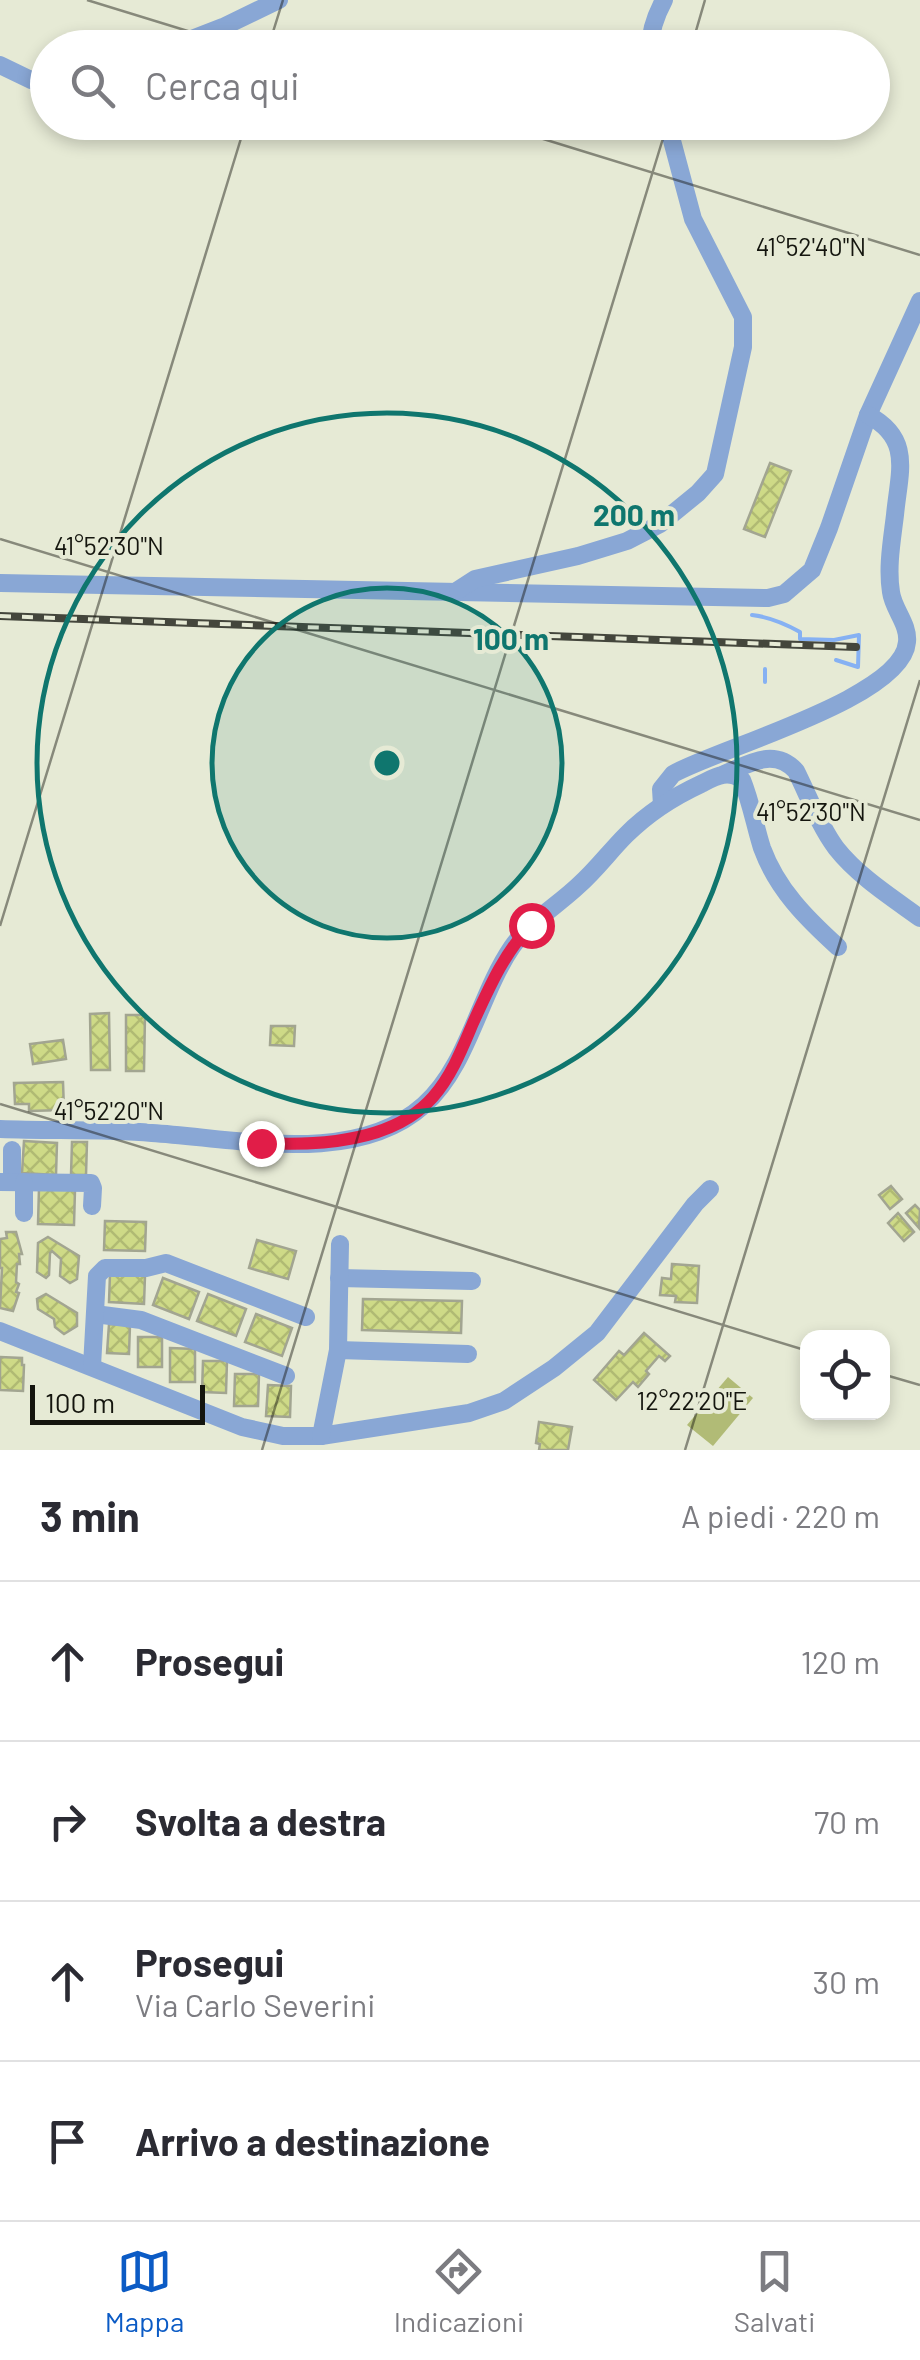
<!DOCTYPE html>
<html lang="it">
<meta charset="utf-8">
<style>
:root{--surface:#fff;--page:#f2f2f3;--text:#2b2b33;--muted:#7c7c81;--line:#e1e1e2;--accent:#0b5bc5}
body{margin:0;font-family:Barlow,sans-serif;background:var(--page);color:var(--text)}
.controls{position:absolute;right:30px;bottom:30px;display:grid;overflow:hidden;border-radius:20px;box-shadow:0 5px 15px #0003}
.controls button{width:90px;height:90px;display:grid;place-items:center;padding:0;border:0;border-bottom:2px solid var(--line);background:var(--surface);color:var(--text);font:50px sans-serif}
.scale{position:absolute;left:30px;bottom:25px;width:175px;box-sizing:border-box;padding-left:10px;border:5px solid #14150e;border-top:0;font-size:28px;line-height:35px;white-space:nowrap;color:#14150e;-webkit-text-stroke:8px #e6ead5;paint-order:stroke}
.stop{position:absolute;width:30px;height:30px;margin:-22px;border:8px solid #e11d48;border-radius:50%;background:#fff}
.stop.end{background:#e11d48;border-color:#fff;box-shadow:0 2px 10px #0008}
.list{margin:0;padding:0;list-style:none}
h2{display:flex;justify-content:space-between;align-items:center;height:130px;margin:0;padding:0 40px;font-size:42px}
h2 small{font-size:32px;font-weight:400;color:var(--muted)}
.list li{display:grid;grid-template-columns:65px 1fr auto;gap:30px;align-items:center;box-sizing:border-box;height:160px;padding:0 40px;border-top:2px solid var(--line)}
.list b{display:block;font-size:38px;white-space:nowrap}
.list p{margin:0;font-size:32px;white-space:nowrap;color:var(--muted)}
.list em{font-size:32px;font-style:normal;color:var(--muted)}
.icon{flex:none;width:55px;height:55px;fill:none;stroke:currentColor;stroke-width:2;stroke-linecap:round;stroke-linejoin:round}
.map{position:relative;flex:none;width:920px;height:1450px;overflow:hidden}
.search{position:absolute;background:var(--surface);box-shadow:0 5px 15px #0003;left:30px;right:30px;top:30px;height:110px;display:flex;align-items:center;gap:25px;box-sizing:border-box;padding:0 35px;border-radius:55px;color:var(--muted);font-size:38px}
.sheet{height:770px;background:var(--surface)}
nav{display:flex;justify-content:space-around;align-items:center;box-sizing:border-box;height:140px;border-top:2px solid var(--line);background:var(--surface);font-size:28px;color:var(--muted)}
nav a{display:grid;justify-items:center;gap:5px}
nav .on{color:var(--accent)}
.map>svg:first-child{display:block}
.grass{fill:#b1bb76}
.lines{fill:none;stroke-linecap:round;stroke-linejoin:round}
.stream{stroke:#86b1f3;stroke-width:4}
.building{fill:url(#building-cross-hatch);stroke:#a2a591;stroke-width:2.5}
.minor{stroke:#89a7d5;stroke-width:18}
.rail-casing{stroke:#44463c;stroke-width:8}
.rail{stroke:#e6ead5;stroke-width:4;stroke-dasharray:11;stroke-linecap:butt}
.route{stroke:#e11d48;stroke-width:12}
.ticks{fill:none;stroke:#14150e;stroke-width:2.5;stroke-opacity:0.45}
.ring{fill:none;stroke:#0f766e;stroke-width:5}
.ticks-label{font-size:25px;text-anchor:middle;fill:#14150e;stroke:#e6ead5;stroke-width:8;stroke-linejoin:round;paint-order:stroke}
.centre{fill:#0f766e;stroke:#e6ead5;stroke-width:5}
.ring-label{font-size:30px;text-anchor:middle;font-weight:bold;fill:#0f766e;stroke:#e6ead5;stroke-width:8;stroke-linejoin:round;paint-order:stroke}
</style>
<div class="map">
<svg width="920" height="1450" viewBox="0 0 920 1450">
<defs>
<pattern id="building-cross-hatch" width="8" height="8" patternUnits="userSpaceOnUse" patternTransform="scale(2.5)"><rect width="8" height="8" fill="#ceda87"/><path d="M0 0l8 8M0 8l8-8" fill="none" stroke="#b0ba73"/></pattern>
</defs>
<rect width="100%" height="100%" fill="#e6ead5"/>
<polygon class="grass" points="728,1377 753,1398 713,1446 687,1425"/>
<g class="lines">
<g class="stream">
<path d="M752 615C770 617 784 623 800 632V639L834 640 859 635 858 667 836 660"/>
<polyline points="765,669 765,682"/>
</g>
</g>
<g class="building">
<polygon points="770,463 791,471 765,537 744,529"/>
<polygon points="109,1013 110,1070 91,1070 90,1014"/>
<polygon points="126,1015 145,1015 144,1071 126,1071"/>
<polygon points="271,1026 295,1026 294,1046 270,1045"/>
<polygon points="63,1040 66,1059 33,1064 30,1044"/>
<polygon points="63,1082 64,1110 29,1111 29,1104 15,1104 14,1083"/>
<polygon points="24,1141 57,1143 56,1175 22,1173"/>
<polygon points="72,1142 87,1142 86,1175 71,1175"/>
<polygon points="891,1186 902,1199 890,1209 879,1195"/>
<polygon points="39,1188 75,1190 74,1225 38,1224"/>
<polygon points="915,1205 920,1210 919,1228 906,1213"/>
<polygon points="898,1213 914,1232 904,1241 888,1223"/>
<polygon points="105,1221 146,1222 145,1251 104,1250"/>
<polygon points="6,1232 16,1232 22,1254 19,1254 20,1264 17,1264 16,1282 19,1284 16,1292 19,1293 13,1311 0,1308 2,1268 0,1268 0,1239 7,1238"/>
<polygon points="48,1237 79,1256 77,1279 70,1283 60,1276 61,1259 52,1251 50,1253 49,1275 46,1278 37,1272 38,1243"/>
<polygon points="257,1240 296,1251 288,1279 249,1268"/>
<polygon points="672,1264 699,1266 697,1303 675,1302 676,1296 660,1295 662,1278 671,1279"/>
<polygon points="110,1274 145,1276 144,1304 109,1302"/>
<polygon points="163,1278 199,1292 189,1319 153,1305"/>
<polygon points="46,1294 77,1313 77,1326 64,1334 55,1327 54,1319 38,1309 37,1299"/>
<polygon points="208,1294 246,1309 236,1336 197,1321"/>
<polygon points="363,1299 462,1301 461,1333 362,1330"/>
<polygon points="256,1314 292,1328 282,1356 245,1342"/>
<polygon points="109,1324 130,1325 129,1354 107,1353"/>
<polygon points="644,1333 670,1356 665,1361 659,1356 646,1371 649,1374 638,1387 633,1382 616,1400 594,1380 619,1351 624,1355"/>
<rect x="138" y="1337" width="24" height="30"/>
<polygon points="170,1348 195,1349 195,1382 170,1382"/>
<polygon points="0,1357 22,1358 22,1365 24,1365 23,1391 0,1390"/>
<polygon points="203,1361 227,1361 226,1393 202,1392"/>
<polygon points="235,1374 259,1374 258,1406 234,1406"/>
<polygon points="268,1385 291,1386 290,1417 266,1416"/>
<polygon points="539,1422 572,1427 568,1450 539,1450 540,1444 536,1443"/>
</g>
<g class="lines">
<g class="minor">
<polyline points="169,48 223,27 279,0"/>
<path d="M650 48C650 30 656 15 664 0"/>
<polyline points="0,65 31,80 48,84"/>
<polyline points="0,583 768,598 784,594 812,570 829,528 868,415 920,301"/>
<polyline points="458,590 475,579 578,556 627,541 660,524 698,493 715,474 743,347 743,317 693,219 667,122"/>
<path d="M724 774C749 764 774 747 796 771 809 797 819 825 836 848 858 876 891 897 920 918"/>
<path d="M662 805 661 789 673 774C719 748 903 698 907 642 909 624 893 609 891 592 887 567 892 540 895 515 899 472 913 439 868 415"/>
<path d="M0 1129C51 1131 101 1129 152 1133 235 1138 355 1167 424 1105 468 1066 479 995 512 947 530 921 557 906 579 885 596 870 610 851 626 835 647 814 673 797 701 784 715 777 728 769 742 780 751 802 755 826 762 848 777 889 806 918 838 947"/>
<polyline points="12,1150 12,1182"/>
<polyline points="0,1182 91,1183 93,1188 92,1206"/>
<polyline points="24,1213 24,1182"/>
<polyline points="339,1278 472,1281"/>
<polyline points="95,1314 141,1320 286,1376"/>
<polyline points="0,1331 242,1427 283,1436 321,1436 469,1413 504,1401 554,1368 597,1333 695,1204 710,1189"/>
<polyline points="338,1350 468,1354"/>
<polyline points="92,1366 97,1276 105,1268 146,1268 166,1263 306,1317"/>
<polyline points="321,1436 338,1350 340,1244"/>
</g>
<defs>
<polyline id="rail" points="0,616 856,647"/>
</defs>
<use href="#rail" class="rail-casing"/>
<use href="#rail" class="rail"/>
</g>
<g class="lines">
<path class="route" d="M261 1143C317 1146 393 1143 433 1097 452 1075 462 1049 473 1023 489 988 504 953 531 925"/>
</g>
<path class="ticks" d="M87 0 243 48M268 48 283 0M691 48 705 0M488 122 920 255M0 539 920 820M0 926 246 122M0 1104 808 1351M882 1374 920 1385M262 1450 668 122M685 1450 920 680"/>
<circle cx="387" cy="763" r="175" fill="#0f766e" fill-opacity=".12"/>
<g class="ring">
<circle cx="387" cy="763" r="175"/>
<circle cx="387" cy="763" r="350"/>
</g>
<g class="ticks-label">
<text x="811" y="256">41°52'40"N</text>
<text x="109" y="555">41°52'30"N</text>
<text x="811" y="821">41°52'30"N</text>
<text x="109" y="1120">41°52'20"N</text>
<text x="692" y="1410">12°22'20"E</text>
</g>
<circle cx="387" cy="763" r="15" class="centre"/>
<g class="ring-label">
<text x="634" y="526">200 m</text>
<text x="511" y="650">100 m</text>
</g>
</svg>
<div class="controls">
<button><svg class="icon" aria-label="locate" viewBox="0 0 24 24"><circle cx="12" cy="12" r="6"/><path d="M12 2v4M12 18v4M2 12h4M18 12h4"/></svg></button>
</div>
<div class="scale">100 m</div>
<div class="stop" style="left:531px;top:925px"></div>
<div class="stop end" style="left:261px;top:1143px"></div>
<div class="search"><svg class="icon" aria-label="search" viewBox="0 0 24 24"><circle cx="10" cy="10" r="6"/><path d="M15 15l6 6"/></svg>Cerca qui</div>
</div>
<section class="sheet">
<h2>3 min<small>A piedi · 220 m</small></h2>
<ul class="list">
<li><svg class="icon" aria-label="ahead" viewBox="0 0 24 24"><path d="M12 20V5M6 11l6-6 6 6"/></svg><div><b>Prosegui</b></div><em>120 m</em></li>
<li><svg class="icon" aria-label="right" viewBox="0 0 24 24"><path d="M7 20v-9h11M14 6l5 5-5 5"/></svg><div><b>Svolta a destra</b></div><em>70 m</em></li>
<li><svg class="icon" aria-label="ahead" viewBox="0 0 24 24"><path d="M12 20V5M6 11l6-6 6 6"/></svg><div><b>Prosegui</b><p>Via Carlo Severini</p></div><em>30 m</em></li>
<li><svg class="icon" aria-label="arrive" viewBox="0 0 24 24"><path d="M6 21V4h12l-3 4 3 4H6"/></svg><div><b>Arrivo a destinazione</b></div></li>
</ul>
</section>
<nav>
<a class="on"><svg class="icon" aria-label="map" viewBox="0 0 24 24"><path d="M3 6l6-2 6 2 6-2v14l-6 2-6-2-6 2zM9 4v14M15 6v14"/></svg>Mappa</a>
<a><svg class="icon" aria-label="directions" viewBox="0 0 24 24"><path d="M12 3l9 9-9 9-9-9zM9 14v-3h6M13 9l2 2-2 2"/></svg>Indicazioni</a>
<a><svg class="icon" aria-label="saved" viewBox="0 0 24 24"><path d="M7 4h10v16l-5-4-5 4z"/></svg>Salvati</a>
</nav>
